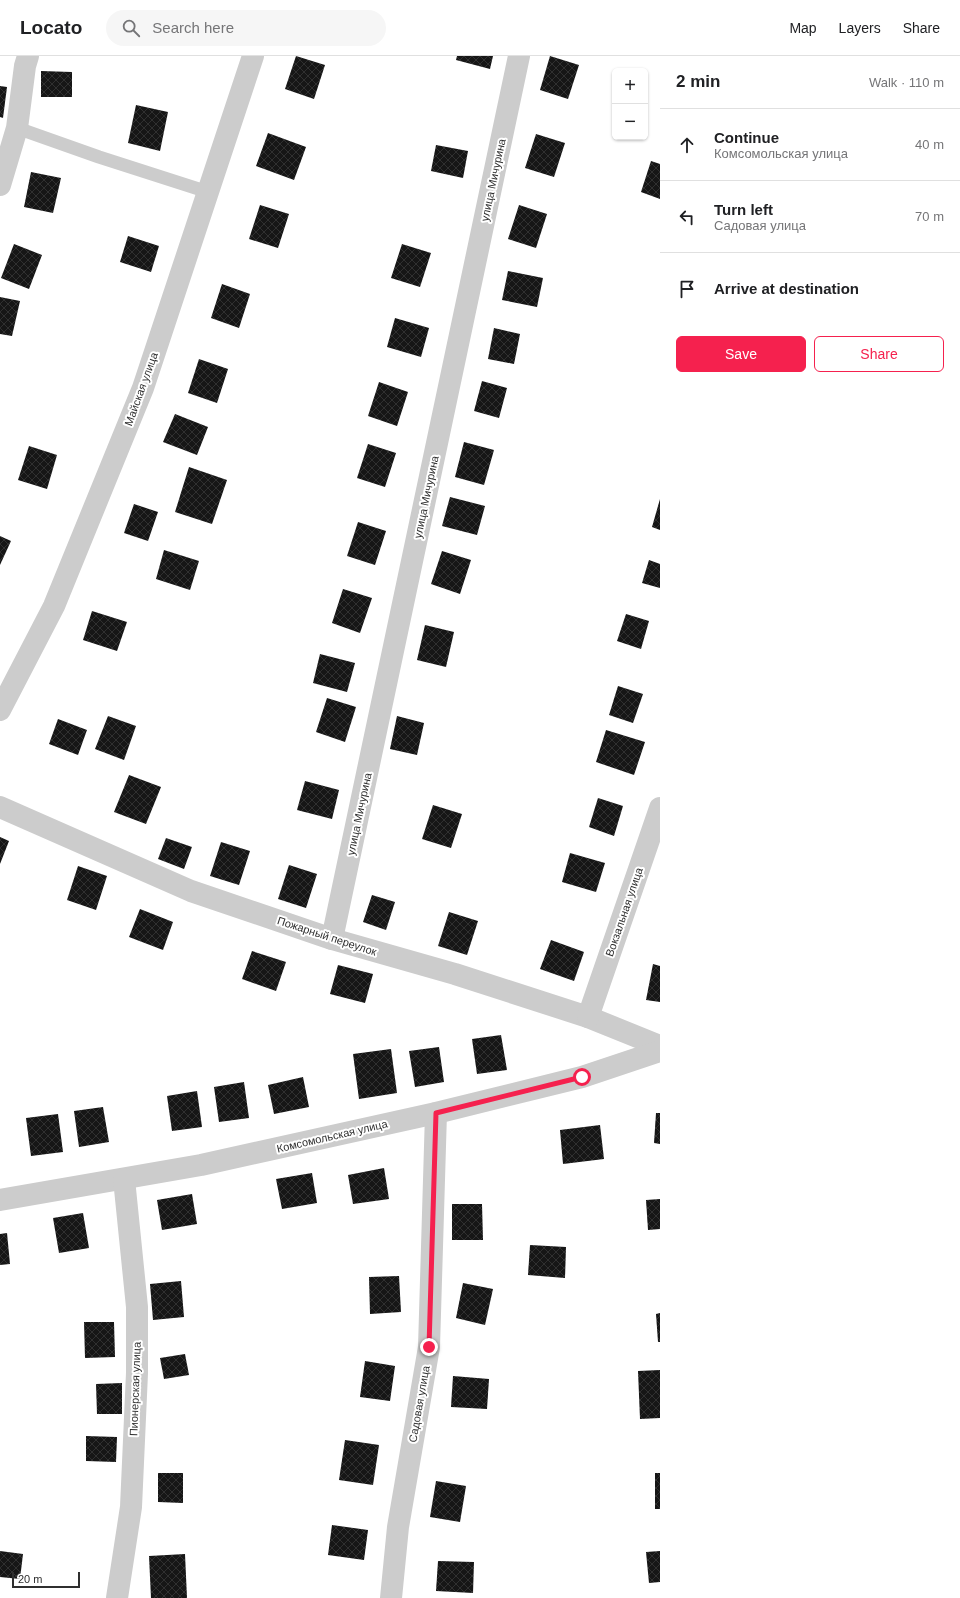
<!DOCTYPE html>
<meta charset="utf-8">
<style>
:root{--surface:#fff;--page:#f6f6f6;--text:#202124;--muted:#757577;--line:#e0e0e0;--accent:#f5214e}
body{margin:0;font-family:Helvetica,sans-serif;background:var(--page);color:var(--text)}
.controls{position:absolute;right:12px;top:12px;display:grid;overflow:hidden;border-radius:6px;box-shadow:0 1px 3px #0004}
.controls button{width:36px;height:36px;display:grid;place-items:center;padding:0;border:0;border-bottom:1px solid var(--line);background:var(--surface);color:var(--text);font:20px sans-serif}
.scale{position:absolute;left:12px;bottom:10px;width:68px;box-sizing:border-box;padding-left:4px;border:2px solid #2f2f2f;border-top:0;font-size:11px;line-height:14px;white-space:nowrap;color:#2f2f2f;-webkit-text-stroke:3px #fff;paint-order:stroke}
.stop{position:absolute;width:12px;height:12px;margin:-9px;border:3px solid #f5214e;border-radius:50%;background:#fff}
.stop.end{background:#f5214e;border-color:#fff;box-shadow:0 1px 4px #0008}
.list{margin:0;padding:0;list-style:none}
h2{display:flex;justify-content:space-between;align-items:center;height:52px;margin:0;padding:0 16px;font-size:17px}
h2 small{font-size:13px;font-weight:400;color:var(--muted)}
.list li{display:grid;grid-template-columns:26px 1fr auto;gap:12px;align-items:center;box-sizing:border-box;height:72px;padding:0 16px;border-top:1px solid var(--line)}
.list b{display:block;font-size:15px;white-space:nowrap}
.list p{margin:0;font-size:13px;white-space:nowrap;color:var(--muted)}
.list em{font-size:13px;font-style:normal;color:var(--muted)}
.actions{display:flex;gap:8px;padding:12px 16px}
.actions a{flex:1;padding:9px 0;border:1px solid var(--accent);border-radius:6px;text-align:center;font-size:14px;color:var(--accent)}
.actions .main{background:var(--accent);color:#fff}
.icon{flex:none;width:22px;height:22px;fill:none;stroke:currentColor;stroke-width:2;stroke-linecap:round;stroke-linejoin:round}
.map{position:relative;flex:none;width:660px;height:1542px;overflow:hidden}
header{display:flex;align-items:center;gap:24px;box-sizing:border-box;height:56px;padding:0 20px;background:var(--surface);border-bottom:1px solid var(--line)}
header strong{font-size:19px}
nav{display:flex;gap:22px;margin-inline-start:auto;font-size:14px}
.search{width:280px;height:36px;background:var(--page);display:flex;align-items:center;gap:10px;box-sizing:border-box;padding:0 14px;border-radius:22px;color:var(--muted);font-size:15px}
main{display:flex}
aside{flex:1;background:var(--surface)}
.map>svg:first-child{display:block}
.building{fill:url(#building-cross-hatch)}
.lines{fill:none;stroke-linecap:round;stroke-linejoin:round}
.service{stroke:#ccc;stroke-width:13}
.minor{stroke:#ccc;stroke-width:22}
.route{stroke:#f5214e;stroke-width:5}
.labels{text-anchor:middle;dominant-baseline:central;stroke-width:4;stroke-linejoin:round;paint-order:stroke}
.street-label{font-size:11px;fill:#2f2f2f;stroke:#fff}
</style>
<header>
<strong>Locato</strong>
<div class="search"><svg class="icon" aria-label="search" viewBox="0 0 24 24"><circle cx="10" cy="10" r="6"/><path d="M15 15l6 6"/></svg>Search here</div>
<nav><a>Map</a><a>Layers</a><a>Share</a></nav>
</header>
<main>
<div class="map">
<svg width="660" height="1542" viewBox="0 0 660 1542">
<defs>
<pattern id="building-cross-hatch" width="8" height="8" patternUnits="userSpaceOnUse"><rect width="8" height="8" fill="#161616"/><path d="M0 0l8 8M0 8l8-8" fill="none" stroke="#303030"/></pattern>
</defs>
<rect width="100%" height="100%" fill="#fff"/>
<g class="building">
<polygon points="296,0 325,9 314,43 285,33"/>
<polygon points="457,0 493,0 490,13 456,4"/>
<polygon points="550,0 579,9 568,43 540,34"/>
<polygon points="41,15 72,16 72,41 41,41"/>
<polygon points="0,30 7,31 3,62 0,61"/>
<polygon points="136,49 168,56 160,95 128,87"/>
<polygon points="268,77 306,91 294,124 256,110"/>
<polygon points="536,78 565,87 554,121 525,112"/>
<polygon points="436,89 468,95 463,122 431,115"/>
<polygon points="651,105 660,108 660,143 641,136"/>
<polygon points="31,116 61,122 53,157 24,151"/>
<polygon points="260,149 289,158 278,192 249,183"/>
<polygon points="519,149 547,158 536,192 508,183"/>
<polygon points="128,180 159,190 151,216 120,206"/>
<polygon points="14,188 42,199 29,233 1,222"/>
<polygon points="402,188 431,197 420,231 391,222"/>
<polygon points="508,215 543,222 537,251 502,244"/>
<polygon points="222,228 250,238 239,272 211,262"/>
<polygon points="0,241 20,245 12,280 0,278"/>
<polygon points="395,262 429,272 421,301 387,291"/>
<polygon points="494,272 520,278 514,308 488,303"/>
<polygon points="199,303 228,313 217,347 188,337"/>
<polygon points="482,325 507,332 499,362 474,355"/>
<polygon points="379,326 408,336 397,370 368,360"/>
<polygon points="175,358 208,371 197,399 163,386"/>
<polygon points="464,386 494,394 484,429 455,421"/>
<polygon points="368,388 396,397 385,431 357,422"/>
<polygon points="29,390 57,399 47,433 18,424"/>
<polygon points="189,411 227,424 212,468 175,456"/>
<polygon points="450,441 485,450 477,479 442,470"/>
<polygon points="660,443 660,474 652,471"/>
<polygon points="134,448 158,456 148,485 124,477"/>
<polygon points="358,466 386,475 375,509 347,500"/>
<polygon points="0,480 11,485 0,509"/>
<polygon points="164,494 199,505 190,534 156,523"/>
<polygon points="442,495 471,504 460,538 431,528"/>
<polygon points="649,504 660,508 660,532 642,527"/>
<polygon points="343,533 372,542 360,577 332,567"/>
<polygon points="92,555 127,566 117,595 83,584"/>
<polygon points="626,558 649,565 641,593 617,585"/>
<polygon points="425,569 454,576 446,611 417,604"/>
<polygon points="320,598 355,607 347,636 313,627"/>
<polygon points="618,630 643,638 633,667 609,659"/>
<polygon points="327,642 356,651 345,686 316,676"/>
<polygon points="108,660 136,670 124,704 95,693"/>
<polygon points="397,660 424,667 417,699 390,693"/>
<polygon points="58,663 87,674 78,699 49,688"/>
<polygon points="606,674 645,686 634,719 596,706"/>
<polygon points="129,719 161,731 146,768 114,756"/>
<polygon points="305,725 339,734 332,763 297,754"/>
<polygon points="598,742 623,750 614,780 589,771"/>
<polygon points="433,749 462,758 451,792 422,783"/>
<polygon points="0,781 9,785 0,808"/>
<polygon points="166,782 192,791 184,813 158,803"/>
<polygon points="221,786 250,795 239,829 210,820"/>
<polygon points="570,797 605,807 596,836 562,826"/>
<polygon points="289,809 317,818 306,852 278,843"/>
<polygon points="78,810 107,820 96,854 67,844"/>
<polygon points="372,839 395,846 386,874 363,866"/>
<polygon points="140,853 173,866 163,894 129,881"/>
<polygon points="449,856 478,865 467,899 438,890"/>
<polygon points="551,884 584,896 574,925 540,913"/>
<polygon points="252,895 286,906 276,935 242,923"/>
<polygon points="653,908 660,910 660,946 646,944"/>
<polygon points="338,909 373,918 365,947 330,938"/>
<polygon points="501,979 507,1014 477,1018 472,983"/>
<polygon points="439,991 444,1026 415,1031 409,995"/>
<polygon points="391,993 397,1037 359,1043 353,998"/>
<polygon points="303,1021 309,1051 274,1058 268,1029"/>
<polygon points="244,1026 249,1062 219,1066 214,1031"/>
<polygon points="197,1035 202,1071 172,1075 167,1040"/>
<polygon points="103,1051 109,1086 79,1091 74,1055"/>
<polygon points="656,1057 660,1057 660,1088 654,1087"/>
<polygon points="58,1058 63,1096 31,1100 26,1062"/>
<polygon points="600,1069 604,1103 563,1108 560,1074"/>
<polygon points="384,1112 389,1143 353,1148 348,1119"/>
<polygon points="312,1117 317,1147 282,1153 276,1123"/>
<polygon points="192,1138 197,1168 162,1174 157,1144"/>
<polygon points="660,1143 660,1173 648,1174 646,1144"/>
<polygon points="452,1148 482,1148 483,1184 452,1184"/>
<polygon points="83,1157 89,1192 59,1197 53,1162"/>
<polygon points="7,1177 10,1208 0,1209 0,1178"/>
<polygon points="530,1189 566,1191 565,1222 528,1219"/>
<polygon points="399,1220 401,1256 370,1258 369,1221"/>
<polygon points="181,1225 184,1261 153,1264 150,1228"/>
<polygon points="463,1227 493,1233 485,1269 456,1262"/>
<polygon points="660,1257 660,1286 658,1286 656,1258"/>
<polygon points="84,1266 114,1266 115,1301 85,1302"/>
<polygon points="185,1298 189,1319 164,1323 160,1302"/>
<polygon points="365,1305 395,1310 390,1345 360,1341"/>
<polygon points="660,1314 660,1362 640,1363 638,1315"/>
<polygon points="453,1320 489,1323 487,1353 451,1351"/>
<polygon points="122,1327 122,1358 97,1358 96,1328"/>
<polygon points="86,1380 117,1381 116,1406 86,1405"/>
<polygon points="345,1384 379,1389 373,1429 339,1424"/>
<polygon points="158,1417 183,1417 183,1447 158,1446"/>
<rect x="655" y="1417" width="5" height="36"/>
<polygon points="436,1425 466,1430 460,1466 430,1461"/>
<polygon points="332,1469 368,1474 364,1504 328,1499"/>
<polygon points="0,1495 23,1498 20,1523 0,1521"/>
<polygon points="660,1495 660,1526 649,1527 646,1496"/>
<polygon points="185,1498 187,1542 151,1542 149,1500"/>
<polygon points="438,1505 474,1506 473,1537 436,1535"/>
</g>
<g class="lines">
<polyline class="service" points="17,72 99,101 208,136"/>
<g class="minor">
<polyline points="0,129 17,72 25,10 28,0"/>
<polyline points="0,654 54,550 143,332 253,0"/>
<polyline points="0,751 191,835 332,883 455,918 588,961 660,990"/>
<polyline points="332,883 519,0"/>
<polyline points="588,961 660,752"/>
<polyline points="0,1144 201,1109 436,1057 582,1021 660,995"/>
<polyline points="117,1542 131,1451 137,1317 137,1251 124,1123"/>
<polyline points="391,1542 398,1471 429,1291 436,1057"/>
</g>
</g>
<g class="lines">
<polyline class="route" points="429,1291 436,1057 582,1021"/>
</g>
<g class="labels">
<g class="street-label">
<text transform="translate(493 124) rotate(-78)">улица Мичурина</text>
<text transform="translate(141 333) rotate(-70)">Майская улица</text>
<text transform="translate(426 441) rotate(-78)">улица Мичурина</text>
<text transform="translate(359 758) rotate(-78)">улица Мичурина</text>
<text transform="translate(624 856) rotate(-71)">Вокзальная улица</text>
<text transform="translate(327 880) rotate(18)">Пожарный переулок</text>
<text transform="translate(332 1080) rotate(-13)">Комсомольская улица</text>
<text transform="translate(135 1333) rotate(-88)">Пионерская улица</text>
<text transform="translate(419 1348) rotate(-80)">Садовая улица</text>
</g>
</g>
</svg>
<div class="controls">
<button>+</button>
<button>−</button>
</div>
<div class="scale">20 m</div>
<div class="stop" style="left:582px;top:1021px"></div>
<div class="stop end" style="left:429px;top:1291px"></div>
</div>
<aside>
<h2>2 min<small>Walk · 110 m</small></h2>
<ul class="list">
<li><svg class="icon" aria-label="ahead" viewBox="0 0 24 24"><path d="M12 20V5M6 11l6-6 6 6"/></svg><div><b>Continue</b><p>Комсомольская улица</p></div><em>40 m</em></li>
<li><svg class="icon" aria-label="left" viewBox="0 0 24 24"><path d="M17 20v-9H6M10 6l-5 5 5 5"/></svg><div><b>Turn left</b><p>Садовая улица</p></div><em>70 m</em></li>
<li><svg class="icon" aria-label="arrive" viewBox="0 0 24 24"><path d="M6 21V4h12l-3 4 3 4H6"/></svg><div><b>Arrive at destination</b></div></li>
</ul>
<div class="actions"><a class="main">Save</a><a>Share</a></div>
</aside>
</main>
